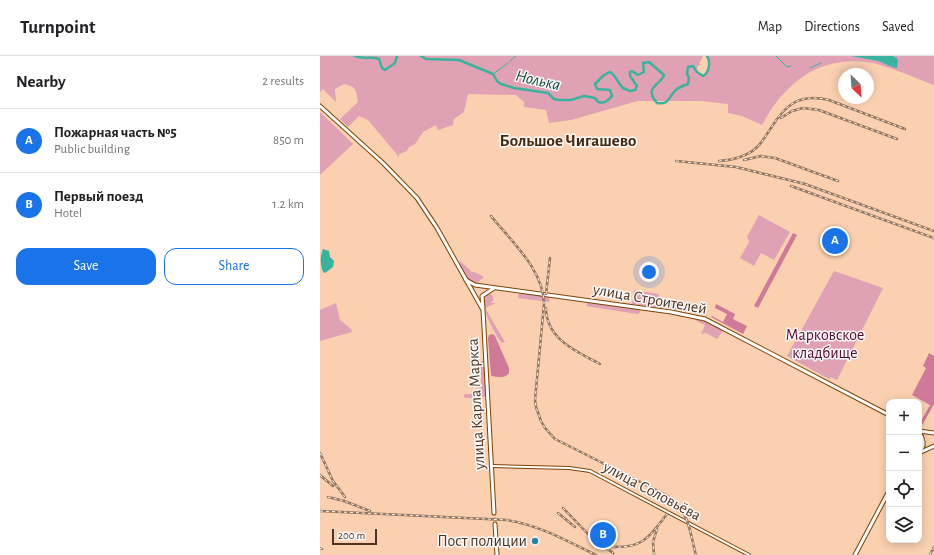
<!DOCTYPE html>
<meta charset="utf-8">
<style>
:root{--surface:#fff;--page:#f6f6f6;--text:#202124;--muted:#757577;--line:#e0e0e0;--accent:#1a73e8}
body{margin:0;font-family:"Alegreya Sans",sans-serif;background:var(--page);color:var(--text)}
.controls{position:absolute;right:12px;bottom:12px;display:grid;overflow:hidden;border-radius:8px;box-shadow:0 2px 10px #0003}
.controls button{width:36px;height:36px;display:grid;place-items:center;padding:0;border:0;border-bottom:1px solid var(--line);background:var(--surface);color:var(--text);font:20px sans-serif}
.compass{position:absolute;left:518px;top:12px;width:36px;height:36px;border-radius:50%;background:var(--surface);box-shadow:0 2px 10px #0003;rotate:155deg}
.scale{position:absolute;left:12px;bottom:10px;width:45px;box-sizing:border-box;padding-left:4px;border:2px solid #4f331e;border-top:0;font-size:11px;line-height:14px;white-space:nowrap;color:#4f331e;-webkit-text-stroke:3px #fafafa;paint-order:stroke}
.you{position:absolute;left:329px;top:216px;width:14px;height:14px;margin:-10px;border:3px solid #fff;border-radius:50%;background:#1a73e8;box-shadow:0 0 0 6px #1a73e833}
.badge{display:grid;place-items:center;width:26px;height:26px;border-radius:50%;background:var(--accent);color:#fff;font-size:13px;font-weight:700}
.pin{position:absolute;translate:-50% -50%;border:2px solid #fff;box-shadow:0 1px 4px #0006}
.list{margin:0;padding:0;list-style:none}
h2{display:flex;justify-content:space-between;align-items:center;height:52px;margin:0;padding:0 16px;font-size:17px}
h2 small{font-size:13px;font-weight:400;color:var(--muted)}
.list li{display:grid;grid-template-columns:26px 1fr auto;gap:12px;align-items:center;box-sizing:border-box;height:64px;padding:0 16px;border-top:1px solid var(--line)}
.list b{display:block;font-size:15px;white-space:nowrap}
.list p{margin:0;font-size:13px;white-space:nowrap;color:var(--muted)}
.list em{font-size:13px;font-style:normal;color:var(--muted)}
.actions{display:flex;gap:8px;padding:12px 16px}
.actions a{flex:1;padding:9px 0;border:1px solid var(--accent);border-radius:12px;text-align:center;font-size:14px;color:var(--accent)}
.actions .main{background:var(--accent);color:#fff}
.icon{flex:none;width:22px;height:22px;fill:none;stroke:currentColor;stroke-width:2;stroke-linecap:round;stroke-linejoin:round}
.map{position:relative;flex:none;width:614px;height:499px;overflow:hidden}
header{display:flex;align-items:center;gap:24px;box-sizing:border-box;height:56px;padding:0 20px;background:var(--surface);border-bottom:1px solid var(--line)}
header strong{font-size:19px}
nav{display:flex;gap:22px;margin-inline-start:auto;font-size:14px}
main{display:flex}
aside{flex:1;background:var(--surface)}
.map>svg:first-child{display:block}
.green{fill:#e0a1b5}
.forest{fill:#cf7a98}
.water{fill:#39b39d}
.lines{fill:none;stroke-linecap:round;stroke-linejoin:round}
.stream{stroke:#39b39d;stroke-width:1}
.river{stroke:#39b39d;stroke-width:2.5}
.major-tunnel{stroke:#d8b194;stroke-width:3;stroke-dasharray:3 1.5;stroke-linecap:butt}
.minor-casing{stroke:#7c4203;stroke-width:4}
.major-casing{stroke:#7c4203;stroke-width:5}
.minor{stroke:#fff;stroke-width:2}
.major{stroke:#fff;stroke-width:3}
.rail-casing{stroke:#96755b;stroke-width:2.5}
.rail{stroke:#fafafa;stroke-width:1;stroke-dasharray:3;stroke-linecap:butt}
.poi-dot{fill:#2c80b0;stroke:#fafafa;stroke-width:1.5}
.labels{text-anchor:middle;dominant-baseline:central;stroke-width:3;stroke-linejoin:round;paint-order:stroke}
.street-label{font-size:16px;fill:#4f331e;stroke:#fafafa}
.park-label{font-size:16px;fill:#55072d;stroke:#fafafa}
.poi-label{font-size:16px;fill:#4f331e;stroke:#fafafa;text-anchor:end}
.water-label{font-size:17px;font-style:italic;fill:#13473d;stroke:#fafafa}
.neighbourhood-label{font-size:17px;font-weight:bold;fill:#49290d;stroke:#fafafa}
</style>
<header>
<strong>Turnpoint</strong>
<nav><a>Map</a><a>Directions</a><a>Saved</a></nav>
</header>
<main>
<aside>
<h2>Nearby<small>2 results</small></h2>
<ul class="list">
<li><span class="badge">A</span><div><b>Пожарная часть №5</b><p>Public building</p></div><em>850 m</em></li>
<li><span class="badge">B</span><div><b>Первый поезд</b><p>Hotel</p></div><em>1.2 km</em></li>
</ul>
<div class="actions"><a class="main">Save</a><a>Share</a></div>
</aside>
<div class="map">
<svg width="614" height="499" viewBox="0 0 614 499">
<rect width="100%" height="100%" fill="#fad0b1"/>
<g class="green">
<path d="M0 0H383L376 14 380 19 383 20C389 16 391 6 387 0H614V29C595 22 567 9 547 6 497 0 464 28 442 69L422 60 408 57V48L382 45H318L251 64 229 67 226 54 204 51V46L196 39 148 38 144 56 134 63 133 69 118 74 116 69 103 76 95 88 89 91 87 95 79 98V101L48 64 39 60 28 71 20 63 38 46C35 34 38 31 24 28L15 33 16 46 3 33 0 36Z"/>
<polygon points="0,56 33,88 0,119"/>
<polygon points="439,159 470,176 454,204 441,197 434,210 420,202 429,186 427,181"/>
<path d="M140 205 150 214 151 216H154L163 220V222C161 223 158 227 155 227 145 229 140 212 140 205Z"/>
<polygon points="514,215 563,232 517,324 511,321 509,323 467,300"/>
<polygon points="314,234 339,238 337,251 312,248"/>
<polygon points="199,237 228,240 230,244 229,246 198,242"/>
<path d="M167 238H171L173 241V245L171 246V247H176L165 252 185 286 182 287C175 279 157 246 167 238Z"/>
<polygon points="339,244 379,249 378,255 384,257 388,259 339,251"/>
<polygon points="268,246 320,254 319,258 317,258 266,250"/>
<polygon points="16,247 20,264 31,273 32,276 0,285 0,254"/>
<polygon points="378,262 382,263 403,274 398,282 397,283 386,277 381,278 385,269 376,265"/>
<path d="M161 305H164L167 341 166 340 161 342H146L144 341V339L146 338H158L162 335 161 333H158V331H161L163 329 161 328C162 320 159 311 161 305Z"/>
</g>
<g class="forest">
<polygon points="473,177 477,179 438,252 434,250"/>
<polygon points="396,248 415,258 413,263 427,270 423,278 391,261 392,260 403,266 407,258 395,252"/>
<path d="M173 278 175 280 189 312V317C185 323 178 321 171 320L168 282 169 279Z"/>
<polygon points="609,297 614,300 614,348 601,371 599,371 599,369 610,349 592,339 606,312 603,310"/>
</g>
<g class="water">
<path d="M531 0H573L578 3 577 12C570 11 564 7 558 5 549 3 540 2 531 0Z"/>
<path d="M3 193 9 195 10 201 14 205 13 211 5 217 3 216C0 208 0 200 3 193Z"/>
</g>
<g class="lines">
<g class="stream">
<polyline points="456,0 467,11 471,10"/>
<polyline points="190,5 196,0"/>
<polyline points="490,12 501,7"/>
<polyline points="173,18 188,7"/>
</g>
<g class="river">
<path d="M35 0C46 4 51 0 59 3 61 7 60 10 63 13L65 14 75 7 77 0"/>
<path d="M101 0 106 3 139 4 173 18 177 25 181 28 194 32 228 37 234 43 239 44H251L264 40 275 42 278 46C285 48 287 45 292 40L290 34 277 33 275 28 284 19 290 16C297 20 297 27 303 32"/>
<path d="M303 32 310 35 315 34 317 30 310 20V16L312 15 318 19 324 16 323 7 329 6 344 19C341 29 323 31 337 47 348 49 348 43 354 36 358 31 363 30 368 28L369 22 367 18 368 11 373 10 377 16 383 20C389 17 391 6 387 0"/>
</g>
<polyline class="major-tunnel" points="174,457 175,468"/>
<defs>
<polyline id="minor" points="172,410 249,412 270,415 429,499"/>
<g id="major">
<polyline points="0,50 63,107 97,142 117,172 163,254 174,457"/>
<polyline points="146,224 155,229 351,256 385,263 569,359"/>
<polyline points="163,252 162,240 174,232"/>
<polyline points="599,375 614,377"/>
<path d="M599 376C603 382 606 391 599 395"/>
<polyline points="601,396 614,390"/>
<polyline points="175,468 177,499"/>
<polyline points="535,499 569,435"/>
</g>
</defs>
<use href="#minor" class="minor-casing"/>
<use href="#major" class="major-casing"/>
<use href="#minor" class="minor"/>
<use href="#major" class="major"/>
<defs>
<g id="rail">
<polyline points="461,62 472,55 483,52 499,54 577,83"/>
<polyline points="424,104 441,100 455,102 518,125"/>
<polyline points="356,105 416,111 485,128 614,175"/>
<path d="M399 105C411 104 426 101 436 92 442 87 446 79 451 72 465 49 479 37 509 44L585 73"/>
<polyline points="471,130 614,182"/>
<path d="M171 160C191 185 224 214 224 248L215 344 216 351 221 365 225 372 235 383 346 439 354 445C369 458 371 481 376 499"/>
<polyline points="226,238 230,202"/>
<path d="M226 252C226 283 257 296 280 308"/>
<polyline points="0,397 13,425 25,441"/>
<polyline points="0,419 13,430"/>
<polyline points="8,441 24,445 50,455"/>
<polyline points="243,452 270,480 293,497"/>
<path d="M0 455 187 464C219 469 247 485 276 499"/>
<polyline points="238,457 255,471"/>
<path d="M292 491C324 492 329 481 347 458"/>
<polyline points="0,492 2,493"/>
<polyline points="334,499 333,486 337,473"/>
<polyline points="610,499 614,491"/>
</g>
</defs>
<use href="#rail" class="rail-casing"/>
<use href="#rail" class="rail"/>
</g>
<circle class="poi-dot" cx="215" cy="485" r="4"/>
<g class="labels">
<g class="street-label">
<text transform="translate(330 243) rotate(10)">улица Строителей</text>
<text transform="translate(156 348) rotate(-93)">улица Карла Маркса</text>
<text transform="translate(332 435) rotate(28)">улица Соловьёва</text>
</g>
<g class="park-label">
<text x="505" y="279">Марковское<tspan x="505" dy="18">кладбище</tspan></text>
</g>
<g class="poi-label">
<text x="207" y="485">Пост полиции</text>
</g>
<g class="water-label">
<text transform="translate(218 24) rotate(13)">Нолька</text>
</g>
<g class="neighbourhood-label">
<text x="248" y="84">Большое Чигашево</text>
</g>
</g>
</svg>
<div class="controls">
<button>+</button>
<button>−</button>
<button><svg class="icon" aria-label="locate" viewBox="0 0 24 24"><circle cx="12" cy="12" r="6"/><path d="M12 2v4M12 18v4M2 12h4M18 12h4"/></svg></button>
<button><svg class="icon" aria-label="layers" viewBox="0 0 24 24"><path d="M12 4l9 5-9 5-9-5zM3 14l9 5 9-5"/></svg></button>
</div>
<svg class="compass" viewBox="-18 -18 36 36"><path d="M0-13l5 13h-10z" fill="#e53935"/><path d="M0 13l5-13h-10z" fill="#757577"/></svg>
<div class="scale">200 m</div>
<div class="you"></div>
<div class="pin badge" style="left:515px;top:185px">A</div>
<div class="pin badge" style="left:283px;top:479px">B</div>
</div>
</main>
